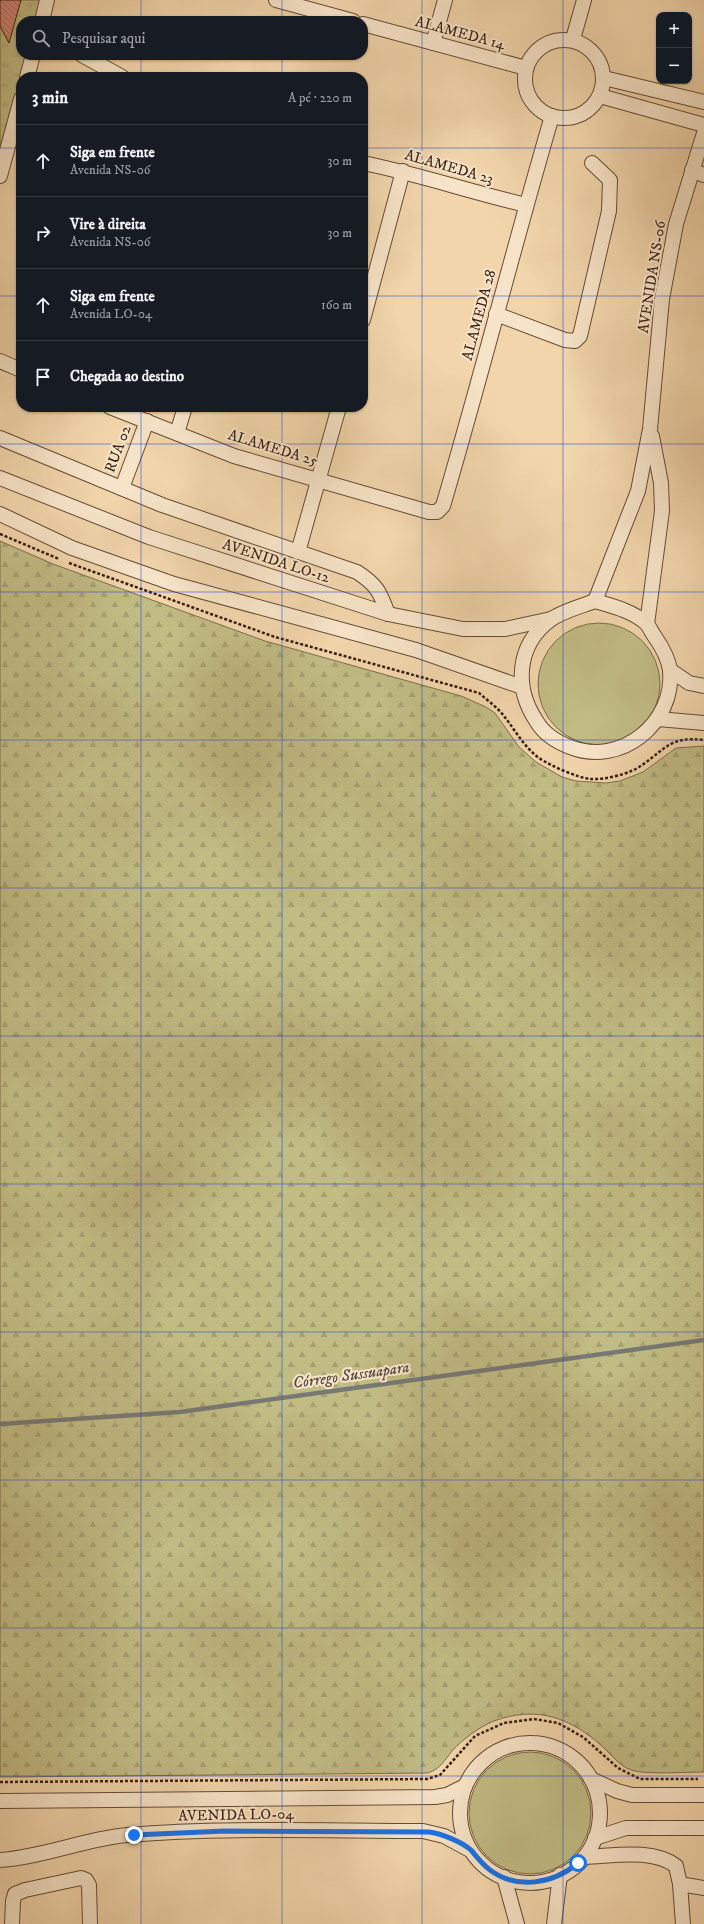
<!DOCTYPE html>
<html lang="pt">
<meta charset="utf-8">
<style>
:root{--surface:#171b24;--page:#20242c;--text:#f1f3f6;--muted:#9ea1a6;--line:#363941}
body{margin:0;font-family:"IM FELL DW Pica",serif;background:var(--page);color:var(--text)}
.controls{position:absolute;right:12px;top:12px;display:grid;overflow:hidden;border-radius:8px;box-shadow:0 1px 3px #0004}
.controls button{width:36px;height:36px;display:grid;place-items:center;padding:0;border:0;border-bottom:1px solid var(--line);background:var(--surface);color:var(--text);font:20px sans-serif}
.stop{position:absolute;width:12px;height:12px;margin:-9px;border:3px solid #1a73e8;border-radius:50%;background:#fff}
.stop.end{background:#1a73e8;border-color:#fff;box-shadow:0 1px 4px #0008}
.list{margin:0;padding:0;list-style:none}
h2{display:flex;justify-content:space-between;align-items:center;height:52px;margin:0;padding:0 16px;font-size:17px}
h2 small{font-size:13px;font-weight:400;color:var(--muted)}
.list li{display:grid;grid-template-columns:26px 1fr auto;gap:12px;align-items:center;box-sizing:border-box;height:72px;padding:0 16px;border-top:1px solid var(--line)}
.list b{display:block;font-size:15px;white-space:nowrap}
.list p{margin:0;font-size:13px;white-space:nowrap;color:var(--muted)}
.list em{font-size:13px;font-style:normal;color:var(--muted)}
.icon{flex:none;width:22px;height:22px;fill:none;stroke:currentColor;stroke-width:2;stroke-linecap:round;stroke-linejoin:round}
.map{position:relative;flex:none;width:704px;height:1924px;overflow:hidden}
.search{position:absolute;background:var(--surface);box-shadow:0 1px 3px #0004;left:16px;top:16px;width:352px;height:44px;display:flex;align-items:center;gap:10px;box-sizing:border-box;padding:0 14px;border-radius:16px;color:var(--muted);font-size:15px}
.panel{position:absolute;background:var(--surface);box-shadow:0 1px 3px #0004;left:16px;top:72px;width:352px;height:340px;border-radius:16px}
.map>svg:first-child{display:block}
.green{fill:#c1bb84;stroke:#7c6d4a}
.forest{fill:url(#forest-firs);stroke:#7c6d4a}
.park{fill:url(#park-tufts);stroke:#7c6d4a}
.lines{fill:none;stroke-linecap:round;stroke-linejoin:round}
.stream{stroke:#777974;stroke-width:4.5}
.building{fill:url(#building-back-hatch);stroke:#371f10}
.minor-casing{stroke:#664c37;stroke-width:16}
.path{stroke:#371f10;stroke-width:2.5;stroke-dasharray:3 2;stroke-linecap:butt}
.minor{stroke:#f7e4c8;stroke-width:14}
.route{stroke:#1a73e8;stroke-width:5}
.grid{fill:none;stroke:#1d4ed8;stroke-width:1;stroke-opacity:0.55}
.labels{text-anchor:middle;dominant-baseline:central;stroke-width:4;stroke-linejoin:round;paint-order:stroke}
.street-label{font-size:15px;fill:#371f10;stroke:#f7e4c8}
.water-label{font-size:16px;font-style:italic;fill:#574c42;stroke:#f7e4c8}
</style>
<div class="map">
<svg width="704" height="1924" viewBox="0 0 704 1924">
<defs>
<pattern id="forest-firs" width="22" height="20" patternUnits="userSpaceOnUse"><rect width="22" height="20" fill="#c1bb84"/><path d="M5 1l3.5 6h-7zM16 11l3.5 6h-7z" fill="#a6a071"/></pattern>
<pattern id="park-tufts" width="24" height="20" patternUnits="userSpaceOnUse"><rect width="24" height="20" fill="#c1bb84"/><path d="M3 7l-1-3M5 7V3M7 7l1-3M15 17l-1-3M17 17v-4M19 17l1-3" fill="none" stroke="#a6a071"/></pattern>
<pattern id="building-back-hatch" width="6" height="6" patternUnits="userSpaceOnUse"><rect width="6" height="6" fill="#d5887b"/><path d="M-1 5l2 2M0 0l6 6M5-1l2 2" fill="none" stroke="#ae6f63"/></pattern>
</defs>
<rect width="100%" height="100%" fill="#f2d5ab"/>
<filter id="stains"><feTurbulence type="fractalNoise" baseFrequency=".005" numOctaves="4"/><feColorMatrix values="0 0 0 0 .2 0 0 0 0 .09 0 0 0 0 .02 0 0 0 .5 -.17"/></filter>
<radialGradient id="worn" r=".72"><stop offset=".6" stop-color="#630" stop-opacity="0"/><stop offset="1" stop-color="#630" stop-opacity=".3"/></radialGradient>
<g class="green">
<circle cx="599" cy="684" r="61"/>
<circle cx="530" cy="1813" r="61"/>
</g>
<path class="forest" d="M0 541 53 564 265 641 461 696 486 707 495 713 519 747 536 762 562 777 576 781 606 783 620 781 643 772 676 748 704 746V1772C687 1772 645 1775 631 1770 619 1766 612 1755 603 1747 571 1718 537 1705 494 1721 479 1727 463 1739 452 1751 445 1760 440 1769 428 1773L0 1777Z"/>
<polygon class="park" points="0,0 47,0 42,21 21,21 21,55 33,55 21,77 21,99 0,176"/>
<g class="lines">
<polyline class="stream" points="0,1424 180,1412 704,1340"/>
</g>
<polygon class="building" points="0,0 21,0 9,43 0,26"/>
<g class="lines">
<defs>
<g id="minor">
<polyline points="276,0 353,21"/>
<polyline points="42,21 47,0"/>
<polyline points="363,24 526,68"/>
<polyline points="573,39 584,0"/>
<circle cx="564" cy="79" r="39"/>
<polyline points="433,43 445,0"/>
<polyline points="82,55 122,77"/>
<polyline points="27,77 33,55"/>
<polyline points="604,78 704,102"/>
<polyline points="600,96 704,125"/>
<path d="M363 163C418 174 471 192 526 205"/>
<polyline points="692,170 704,175"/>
<polyline points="0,176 21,99"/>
<polyline points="496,314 565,340 575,341 580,336 609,211 610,180 592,163"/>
<polyline points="363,320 403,171"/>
<polyline points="0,361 21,370"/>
<path d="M110 407 234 456 429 512H437L443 506C481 377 514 246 552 116"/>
<polyline points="177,433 185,407"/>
<path d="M0 438 162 505 357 572C377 585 380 592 388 614"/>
<polyline points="0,478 149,537 388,614 463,629 505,629 551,619"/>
<polyline points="122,488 147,421"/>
<polyline points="0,514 72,548 174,584 416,650 522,687"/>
<polyline points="298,552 339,407"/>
<polyline points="595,601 638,491 650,429 662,299 676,224 704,133"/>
<path d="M595 601C612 606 633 611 647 624 650 628 652 633 655 637 662 647 668 657 670 670 675 723 621 767 570 747 557 742 544 734 537 722 514 688 516 646 550 620 560 612 582 606 595 601Z"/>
<polyline points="647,624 662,511 661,483 652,436"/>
<polyline points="670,670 689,683 704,686"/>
<polyline points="658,719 704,723"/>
<circle cx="530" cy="1813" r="70"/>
<polyline points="591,1779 617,1791 632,1795 704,1795"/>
<polyline points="0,1801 435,1797 447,1795 465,1786"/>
<polyline points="595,1838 626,1828 704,1828"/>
<path d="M585 1857C614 1856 652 1848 676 1866L680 1884 704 1888"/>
<path d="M0 1860C44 1857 84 1839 127 1835 225 1827 325 1831 423 1831L444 1836 470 1850"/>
<polyline points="504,1877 517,1924"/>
<polyline points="680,1884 683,1924"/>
<polyline points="12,1924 13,1901 15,1894 25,1890 81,1878 86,1880 89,1885 90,1924"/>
<polyline points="554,1924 560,1875"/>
</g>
</defs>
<use href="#minor" class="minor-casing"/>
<g class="path">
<polyline points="0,534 59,559"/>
<path d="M69 563 275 637 479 693C487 700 497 707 504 716 515 730 524 747 539 758 551 766 576 777 590 779 604 780 631 774 642 765 667 748 670 736 704 740"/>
<polyline points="0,1782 427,1779 440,1775 475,1736 504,1723 534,1719 558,1723 583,1737 618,1768 640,1779 698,1779"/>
</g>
<use href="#minor" class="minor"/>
</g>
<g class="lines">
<path class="route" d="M134 1835 225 1831 429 1832C440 1833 462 1842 471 1850 477 1857 482 1864 490 1870 517 1890 553 1884 578 1863"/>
</g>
<path class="grid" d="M141 0V21M282 0V21M422 0V1924M563 0V1924M141 55V77M282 55V77M0 148H21M363 148H704M0 296H21M363 296H704M141 407V1924M282 407V1924M0 444H704M0 592H704M0 740H704M0 888H704M0 1036H704M0 1184H704M0 1332H704M0 1480H704M0 1628H704M0 1776H704"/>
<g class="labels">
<g class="street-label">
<text transform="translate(460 33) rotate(15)">ALAMEDA 14</text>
<text transform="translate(449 167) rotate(16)">ALAMEDA 23</text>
<text transform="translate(652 277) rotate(-81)">AVENIDA NS-06</text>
<text transform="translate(479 315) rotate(-75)">ALAMEDA 28</text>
<text transform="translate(273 448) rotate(17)">ALAMEDA 25</text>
<text transform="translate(118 449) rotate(-69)">RUA 02</text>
<text transform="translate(276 561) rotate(18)">AVENIDA LO-12</text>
<text transform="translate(236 1815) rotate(-1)">AVENIDA LO-04</text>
</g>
<g class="water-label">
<text transform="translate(351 1375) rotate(-8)">Córrego Sussuapara</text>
</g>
</g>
<rect width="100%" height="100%" filter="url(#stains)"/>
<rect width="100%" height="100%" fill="url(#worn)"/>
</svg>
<div class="controls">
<button>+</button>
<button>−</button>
</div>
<div class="stop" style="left:578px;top:1863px"></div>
<div class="stop end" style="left:134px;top:1835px"></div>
<div class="search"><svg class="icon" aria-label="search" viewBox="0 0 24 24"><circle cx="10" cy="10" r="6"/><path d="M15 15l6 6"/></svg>Pesquisar aqui</div>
<section class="panel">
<h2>3 min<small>A pé · 220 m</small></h2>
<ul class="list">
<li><svg class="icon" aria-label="ahead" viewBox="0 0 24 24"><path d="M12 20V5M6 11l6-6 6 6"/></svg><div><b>Siga em frente</b><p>Avenida NS-06</p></div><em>30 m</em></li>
<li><svg class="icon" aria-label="right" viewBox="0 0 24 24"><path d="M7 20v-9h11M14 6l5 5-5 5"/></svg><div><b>Vire à direita</b><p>Avenida NS-06</p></div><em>30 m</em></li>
<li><svg class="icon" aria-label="ahead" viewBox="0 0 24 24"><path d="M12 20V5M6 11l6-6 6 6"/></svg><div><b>Siga em frente</b><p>Avenida LO-04</p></div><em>160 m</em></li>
<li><svg class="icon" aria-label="arrive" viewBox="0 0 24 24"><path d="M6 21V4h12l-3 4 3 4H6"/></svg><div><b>Chegada ao destino</b></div></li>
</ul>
</section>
</div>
